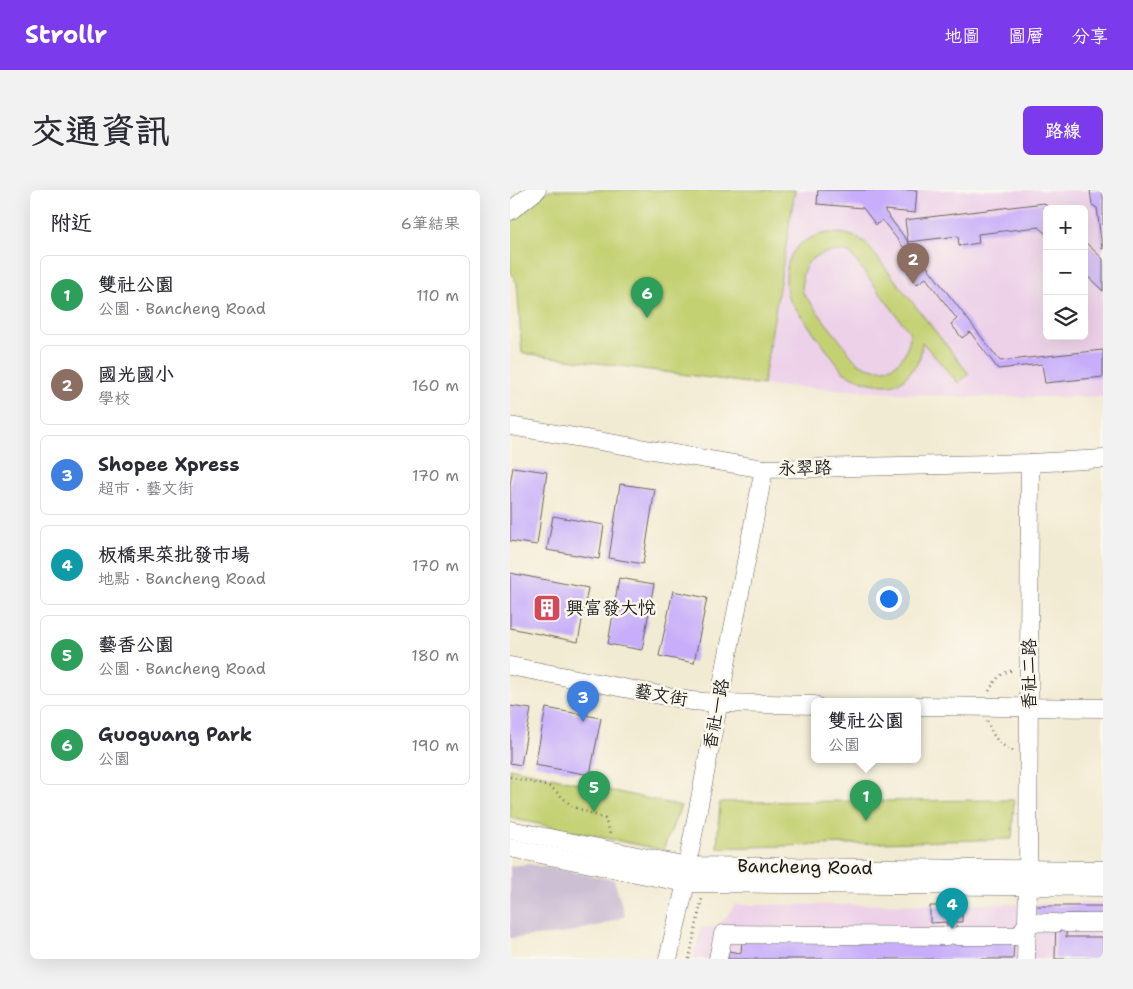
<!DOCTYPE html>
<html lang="zh-TW">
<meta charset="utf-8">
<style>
:root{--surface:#fff;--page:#f2f2f3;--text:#2b2b33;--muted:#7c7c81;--line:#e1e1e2;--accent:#7c3aed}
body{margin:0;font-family:"Shantell Sans","LXGW WenKai TC",sans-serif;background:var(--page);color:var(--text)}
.controls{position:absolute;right:15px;top:15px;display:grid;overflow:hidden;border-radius:8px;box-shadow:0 5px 20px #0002}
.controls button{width:45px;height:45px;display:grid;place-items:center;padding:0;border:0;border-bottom:1px solid var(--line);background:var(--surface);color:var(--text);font:25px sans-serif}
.you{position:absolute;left:378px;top:408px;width:18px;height:18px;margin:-12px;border:4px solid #fff;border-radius:50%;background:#1a73e8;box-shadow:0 0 0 8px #1a73e833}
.badge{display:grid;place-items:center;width:32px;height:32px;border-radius:50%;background:var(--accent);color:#fff;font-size:16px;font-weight:700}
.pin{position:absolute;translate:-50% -41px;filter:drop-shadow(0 1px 2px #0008)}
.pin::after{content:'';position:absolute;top:26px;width:18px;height:15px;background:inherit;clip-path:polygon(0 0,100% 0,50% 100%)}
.popup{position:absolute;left:301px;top:508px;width:110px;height:65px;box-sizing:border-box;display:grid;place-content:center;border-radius:8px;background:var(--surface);filter:drop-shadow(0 1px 4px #0005);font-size:16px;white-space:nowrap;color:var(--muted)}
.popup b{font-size:19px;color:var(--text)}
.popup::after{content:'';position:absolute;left:50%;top:100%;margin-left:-10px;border:10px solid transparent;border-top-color:var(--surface)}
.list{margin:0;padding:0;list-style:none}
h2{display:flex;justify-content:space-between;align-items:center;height:65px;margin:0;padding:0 20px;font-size:21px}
h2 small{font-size:16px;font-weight:400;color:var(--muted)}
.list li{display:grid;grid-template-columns:32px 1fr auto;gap:15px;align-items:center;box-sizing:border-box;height:80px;margin:0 10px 10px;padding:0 10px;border:1px solid var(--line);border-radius:8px}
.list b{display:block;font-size:19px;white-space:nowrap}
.list p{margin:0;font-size:16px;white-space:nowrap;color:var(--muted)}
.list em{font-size:16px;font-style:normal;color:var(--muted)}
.icon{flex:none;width:28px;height:28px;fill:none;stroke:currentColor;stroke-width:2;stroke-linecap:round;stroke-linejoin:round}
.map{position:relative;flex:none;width:593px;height:769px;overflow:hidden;border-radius:8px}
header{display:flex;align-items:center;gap:30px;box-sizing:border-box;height:70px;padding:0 25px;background:var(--accent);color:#fff}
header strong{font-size:24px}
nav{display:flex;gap:28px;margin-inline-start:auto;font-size:18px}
.intro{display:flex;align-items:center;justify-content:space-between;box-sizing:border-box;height:120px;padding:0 30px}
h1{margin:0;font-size:35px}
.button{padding:12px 22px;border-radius:8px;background:var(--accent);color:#fff;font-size:18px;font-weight:700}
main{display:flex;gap:30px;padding:0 30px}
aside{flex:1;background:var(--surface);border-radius:8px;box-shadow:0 5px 20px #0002}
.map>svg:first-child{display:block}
.built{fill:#edd1e9;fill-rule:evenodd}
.industrial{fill:#ccbfd4}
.green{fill:#c4d173;stroke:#707648;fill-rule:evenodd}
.building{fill:#c7adfa}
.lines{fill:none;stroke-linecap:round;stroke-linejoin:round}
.minor-casing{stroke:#67645c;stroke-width:19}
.path{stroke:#67645c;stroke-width:2.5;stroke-dasharray:1 4;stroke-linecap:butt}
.minor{stroke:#fff;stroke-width:18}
.labels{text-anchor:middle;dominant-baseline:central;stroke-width:5;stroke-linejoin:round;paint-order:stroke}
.street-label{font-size:18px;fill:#1c1c1c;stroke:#fbf7ec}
.poi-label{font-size:18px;fill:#1c1c1c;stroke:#fbf7ec;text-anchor:start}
</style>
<header>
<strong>Strollr</strong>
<nav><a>地圖</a><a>圖層</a><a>分享</a></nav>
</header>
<div class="intro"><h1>交通資訊</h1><a class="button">路線</a></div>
<main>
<aside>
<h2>附近<small>6筆結果</small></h2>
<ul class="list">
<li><span class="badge" style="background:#2e9e5b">1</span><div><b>雙社公園</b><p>公園 · Bancheng Road</p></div><em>110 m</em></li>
<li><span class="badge" style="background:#8d6e63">2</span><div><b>國光國小</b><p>學校</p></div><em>160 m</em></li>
<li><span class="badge" style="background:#3f7fe0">3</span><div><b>Shopee Xpress</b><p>超市 · 藝文街</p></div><em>170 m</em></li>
<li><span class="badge" style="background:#0f9aa8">4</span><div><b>板橋果菜批發市場</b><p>地點 · Bancheng Road</p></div><em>170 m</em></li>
<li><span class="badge" style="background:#2e9e5b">5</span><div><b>藝香公園</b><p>公園 · Bancheng Road</p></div><em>180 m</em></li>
<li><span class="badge" style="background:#2e9e5b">6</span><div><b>Guoguang Park</b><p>公園</p></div><em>190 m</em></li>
</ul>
</aside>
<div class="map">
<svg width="593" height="769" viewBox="0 0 593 769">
<rect width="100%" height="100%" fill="#fbf7ec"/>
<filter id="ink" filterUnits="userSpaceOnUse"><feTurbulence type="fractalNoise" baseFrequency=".02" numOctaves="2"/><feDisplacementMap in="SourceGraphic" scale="10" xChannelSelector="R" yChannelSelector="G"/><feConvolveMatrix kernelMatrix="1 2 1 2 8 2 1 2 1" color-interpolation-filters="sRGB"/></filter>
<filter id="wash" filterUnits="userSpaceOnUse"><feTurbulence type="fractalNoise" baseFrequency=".0096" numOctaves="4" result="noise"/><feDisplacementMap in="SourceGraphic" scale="20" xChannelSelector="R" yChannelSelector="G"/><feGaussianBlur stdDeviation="1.12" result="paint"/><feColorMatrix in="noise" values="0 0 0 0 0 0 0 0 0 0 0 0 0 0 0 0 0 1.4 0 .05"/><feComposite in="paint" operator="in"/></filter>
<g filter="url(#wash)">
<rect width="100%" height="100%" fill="#f2ebd3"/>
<g class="built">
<path d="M285 0H593V207H453L253 195ZM537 19H574V146H537Z"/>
<polygon points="593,712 593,769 183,769 191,738 207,737 218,725 224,715 517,714"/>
</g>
<polygon class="industrial" points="19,674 104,690 115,726 91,735 51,744 0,748 0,676"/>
<g class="green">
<polygon points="39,0 285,0 253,195 12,163 7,93 0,82 0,33"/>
<path d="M318 43C334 43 341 44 355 52L459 184 448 193 412 152C411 157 411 163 410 168 408 173 405 177 401 181 398 185 394 189 390 192 374 200 347 190 333 182L278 108C271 73 281 49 318 43ZM329 61 340 63 400 143C400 154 395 167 386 174 376 182 359 180 349 173 342 169 337 159 331 152 318 136 306 120 293 103 288 74 302 63 329 61Z"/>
<polygon points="0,578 171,616 153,660 0,628"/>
<polygon points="504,610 502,649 207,658 210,612"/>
</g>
<g id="blocks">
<g class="building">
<polygon points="308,0 407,0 405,23 374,20 398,52 395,30 534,13 540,19 537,19 537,45 528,37 468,44 469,53 449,56 448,46 398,52 490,171 593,160 593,187 535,193 532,174 488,179 460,142 452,148 441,134 447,129 416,88 407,94 397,81 406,73 372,30 366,35 353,18 307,14"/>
<polygon points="580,0 593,0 593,59 592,59 587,18 582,15"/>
<polygon points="574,51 593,69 593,101 574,83"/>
<polygon points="3,277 37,282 27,355 0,351 0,295"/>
<polygon points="110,294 145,299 133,374 99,368"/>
<polygon points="43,326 94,335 89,369 37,360"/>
<polygon points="0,383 78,398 68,452 0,438"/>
<polygon points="109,388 144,394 132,460 98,454"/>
<polygon points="163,401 197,408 184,473 149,466"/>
<polygon points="0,516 21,519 11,575 0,573"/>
<polygon points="36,518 91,528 80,585 25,575"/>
<polygon points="420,716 452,716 452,732 446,732 447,751 504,752 503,769 218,769 218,761 231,763 232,750 437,751 437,732 420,733"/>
<polygon points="526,716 593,716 593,728 576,728 576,724 557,724 556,747 593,747 593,769 545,769 546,726 525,725"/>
</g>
</g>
</g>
<g filter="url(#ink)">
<use href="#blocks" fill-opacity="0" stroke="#67645c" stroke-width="1"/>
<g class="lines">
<defs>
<g id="minor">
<polyline points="0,21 27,0"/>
<polyline points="0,236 254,279 520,273 593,269"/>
<polyline points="0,476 181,511 208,513 305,515"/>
<polyline points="407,516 593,518"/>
<polyline points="0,640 177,676 593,680"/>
<polyline points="0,658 176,693 593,697"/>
<polyline points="556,733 593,733"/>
<polyline points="447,746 509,746 518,732 546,733"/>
<polyline points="158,769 176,693 177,676 254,279"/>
<polyline points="208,769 213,744 437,746"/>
<polyline points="516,769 518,696 520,273"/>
</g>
</defs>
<use href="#minor" class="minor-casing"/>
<g class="path">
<path d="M479 501C486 489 490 483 504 480"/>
<path d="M477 531C484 547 486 553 503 561"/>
<polyline points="0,587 41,597 62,616 95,629 101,646"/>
<polyline points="179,769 192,709 194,708"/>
</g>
<use href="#minor" class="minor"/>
</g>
</g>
<defs>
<symbol id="building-square" viewBox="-11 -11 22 22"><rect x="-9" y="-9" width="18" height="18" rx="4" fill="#d1495b" stroke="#fbf7ec"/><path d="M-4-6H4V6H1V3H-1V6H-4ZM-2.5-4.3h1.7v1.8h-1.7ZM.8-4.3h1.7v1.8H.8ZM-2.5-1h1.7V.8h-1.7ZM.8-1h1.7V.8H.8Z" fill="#fff"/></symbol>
</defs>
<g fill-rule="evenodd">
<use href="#building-square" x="21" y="402" width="32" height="32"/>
</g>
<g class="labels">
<g class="street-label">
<text transform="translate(295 278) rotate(-1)">永翠路</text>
<text transform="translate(519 484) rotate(-90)">香社二路</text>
<text transform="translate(151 505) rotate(10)">藝文街</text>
<text transform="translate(206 524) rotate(-79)">香社一路</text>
<text transform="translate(295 677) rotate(1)">Bancheng Road</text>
</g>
<g class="poi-label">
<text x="56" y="418">興富發大悦</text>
</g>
</g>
</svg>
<div class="controls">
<button>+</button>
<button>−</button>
<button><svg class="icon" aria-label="layers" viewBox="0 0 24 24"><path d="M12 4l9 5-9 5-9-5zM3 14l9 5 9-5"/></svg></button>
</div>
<div class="you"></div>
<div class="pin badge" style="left:356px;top:631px;background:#2e9e5b">1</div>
<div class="popup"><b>雙社公園</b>公園</div>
<div class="pin badge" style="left:403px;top:94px;background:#8d6e63">2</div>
<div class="pin badge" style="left:73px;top:532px;background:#3f7fe0">3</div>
<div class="pin badge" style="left:442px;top:739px;background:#0f9aa8">4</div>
<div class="pin badge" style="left:84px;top:622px;background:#2e9e5b">5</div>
<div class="pin badge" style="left:137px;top:128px;background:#2e9e5b">6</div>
</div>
</main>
